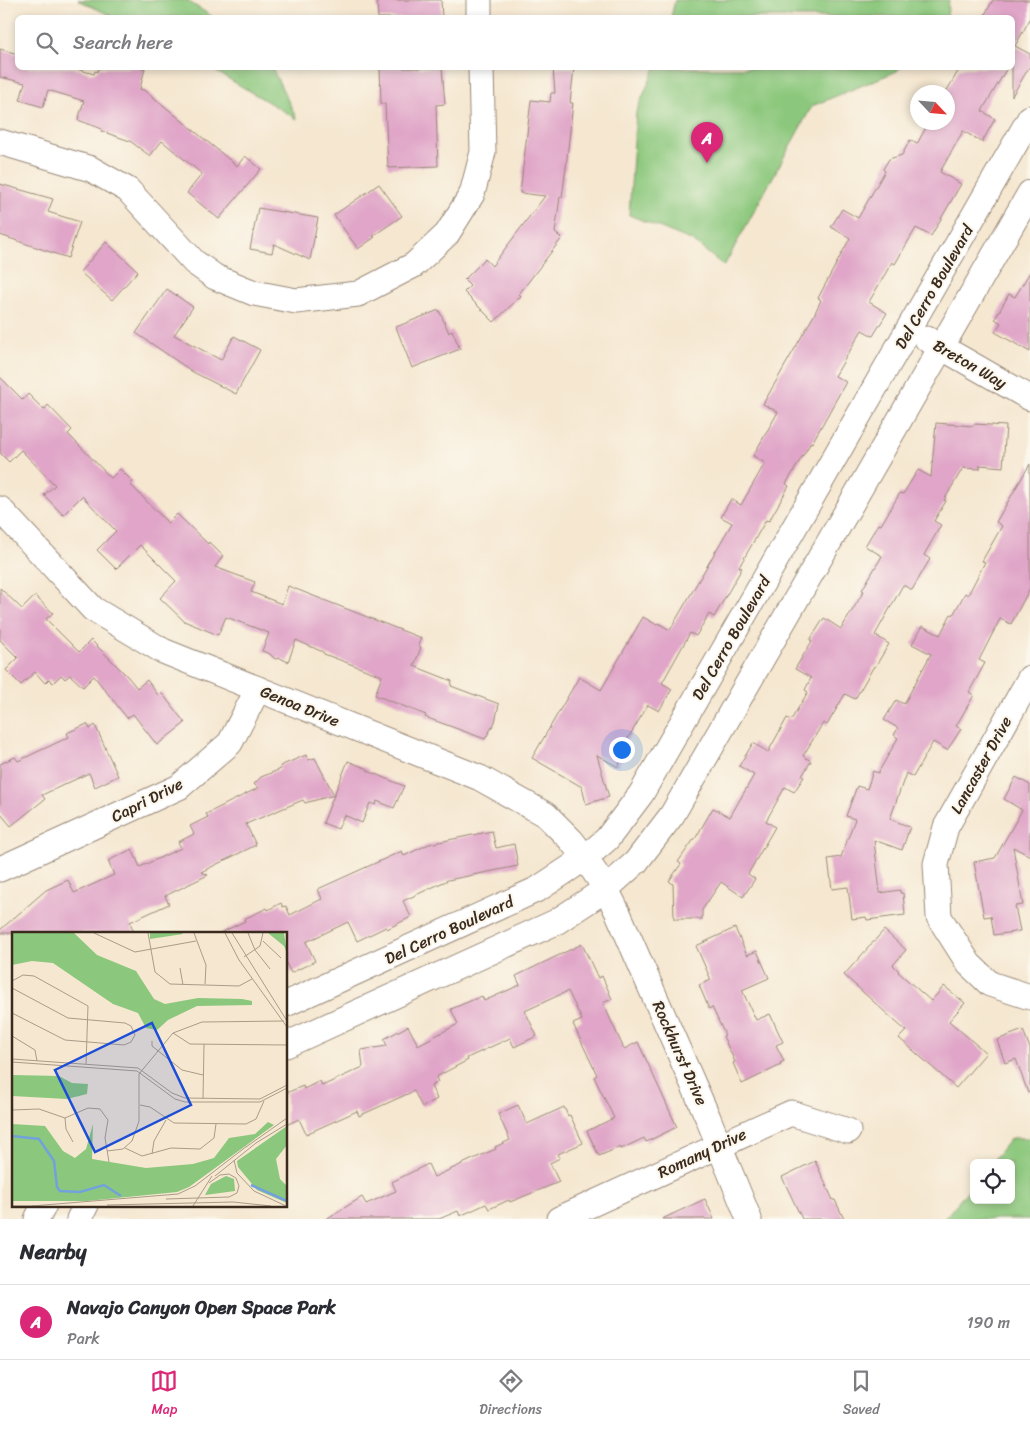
<!DOCTYPE html>
<style>
:root{--surface:#fff;--page:#f2f2f3;--text:#2b2b33;--muted:#7c7c81;--line:#e1e1e2;--accent:#db2777}
body{margin:0;font-family:Sriracha,sans-serif;background:var(--page);color:var(--text)}
.controls{position:absolute;right:15px;bottom:15px;display:grid;overflow:hidden;border-radius:8px;box-shadow:0 2px 8px #0003}
.controls button{width:45px;height:45px;display:grid;place-items:center;padding:0;border:0;border-bottom:1px solid var(--line);background:var(--surface);color:var(--text);font:25px sans-serif}
.compass{position:absolute;left:910px;top:85px;width:45px;height:45px;border-radius:50%;background:var(--surface);box-shadow:0 2px 8px #0003;rotate:116deg}
.you{position:absolute;left:621px;top:749px;width:18px;height:18px;margin:-12px;border:4px solid #fff;border-radius:50%;background:#1a73e8;box-shadow:0 0 0 8px #1a73e833}
.badge{display:grid;place-items:center;width:32px;height:32px;border-radius:50%;background:var(--accent);color:#fff;font-size:16px;font-weight:700}
.pin{position:absolute;translate:-50% -41px;filter:drop-shadow(0 1px 2px #0008)}
.pin::after{content:'';position:absolute;top:26px;width:18px;height:15px;background:inherit;clip-path:polygon(0 0,100% 0,50% 100%)}
.list{margin:0;padding:0;list-style:none}
h2{display:flex;justify-content:space-between;align-items:center;height:65px;margin:0;padding:0 20px;font-size:21px}
h2 small{font-size:16px;font-weight:400;color:var(--muted)}
.list li{display:grid;grid-template-columns:32px 1fr auto;gap:15px;align-items:center;box-sizing:border-box;height:75px;padding:0 20px;border-top:1px solid var(--line)}
.list b{display:block;font-size:19px;white-space:nowrap}
.list p{margin:0;font-size:16px;white-space:nowrap;color:var(--muted)}
.list em{font-size:16px;font-style:normal;color:var(--muted)}
.icon{flex:none;width:28px;height:28px;fill:none;stroke:currentColor;stroke-width:2;stroke-linecap:round;stroke-linejoin:round}
.map{position:relative;flex:none;width:1030px;height:1219px;overflow:hidden}
.search{position:absolute;background:var(--surface);box-shadow:0 2px 8px #0003;left:15px;right:15px;top:15px;height:55px;display:flex;align-items:center;gap:12px;box-sizing:border-box;padding:0 18px;border-radius:8px;color:var(--muted);font-size:19px}
.sheet{height:140px;background:var(--surface)}
nav{display:flex;justify-content:space-around;align-items:center;box-sizing:border-box;height:70px;border-top:1px solid var(--line);background:var(--surface);font-size:14px;color:var(--muted)}
nav a{display:grid;justify-items:center;gap:2px}
nav .on{color:var(--accent)}
.map>svg:first-child{display:block}
.park{fill:#8bc77c;stroke:#63784d}
.building{fill:#e0a5c8}
.lines{fill:none;stroke-linecap:round;stroke-linejoin:round}
.minor-casing{stroke:#988877;stroke-width:27}
.minor{stroke:#fff;stroke-width:25}
.labels{text-anchor:middle;dominant-baseline:central;stroke-width:4;stroke-linejoin:round;paint-order:stroke}
.street-label{font-size:16px;fill:#3b2a1e;stroke:#fbf7ec}
.inset-river{fill:none;stroke:#72a2dc;stroke-width:2.5}
.inset-road{fill:none;stroke:#ab9b89;stroke-width:1}
.view{fill:#1d4ed8;fill-opacity:0.15;stroke:#1d4ed8;stroke-width:2.5}
.inset-edge{fill:none;stroke:#3b2a1e;stroke-width:2.5}
</style>
<div class="map">
<svg width="1030" height="1219" viewBox="0 0 1030 1219">
<rect width="100%" height="100%" fill="#fbf7ec"/>
<filter id="ink" filterUnits="userSpaceOnUse"><feTurbulence type="fractalNoise" baseFrequency=".02" numOctaves="2"/><feDisplacementMap in="SourceGraphic" scale="10" xChannelSelector="R" yChannelSelector="G"/><feConvolveMatrix kernelMatrix="1 2 1 2 8 2 1 2 1" color-interpolation-filters="sRGB"/></filter>
<filter id="wash" filterUnits="userSpaceOnUse"><feTurbulence type="fractalNoise" baseFrequency=".0096" numOctaves="4" result="noise"/><feDisplacementMap in="SourceGraphic" scale="20" xChannelSelector="R" yChannelSelector="G"/><feGaussianBlur stdDeviation="1.12" result="paint"/><feColorMatrix in="noise" values="0 0 0 0 0 0 0 0 0 0 0 0 0 0 0 0 0 1.4 0 .05"/><feComposite in="paint" operator="in"/></filter>
<g filter="url(#wash)">
<rect width="100%" height="100%" fill="#f5e7d0"/>
<g class="park">
<polygon points="78,0 186,0 213,17 114,17"/>
<polygon points="675,0 949,0 947,17 671,17"/>
<polygon points="210,68 272,68 297,119"/>
<polygon points="655,68 900,68 897,71 812,106 724,266 693,241 629,215 636,112"/>
<polygon points="1011,1138 1030,1138 1030,1219 944,1219 974,1183 974,1200 1011,1200 1011,1163 991,1163"/>
</g>
<g id="blocks">
<g class="building">
<polygon points="389,0 441,0 442,18 378,18 377,1"/>
<polygon points="993,0 1030,0 1030,19 1015,46 1030,54 1030,66 1012,96 1012,18 983,18"/>
<polygon points="0,49 18,54 18,68 73,68 94,74 95,71 97,72 99,68 145,68 140,89 146,91 237,166 245,156 261,169 219,219 187,193 202,174 162,141 150,156 130,141 101,131 102,129 78,120 84,101 48,90 43,107 20,100 25,83 0,77"/>
<polygon points="380,68 442,68 445,104 436,105 438,166 388,168 385,104 381,104"/>
<polygon points="553,68 574,68 570,103 573,103 566,167 562,197 560,197 555,233 562,238 519,294 521,296 494,322 464,292 470,286 464,280 485,259 492,266 545,196 520,193 531,100 550,102 551,93 555,93"/>
<polygon points="960,68 1007,68 982,111 995,119 982,142 963,131 940,172 961,184 931,236 916,228 895,264 892,262 869,302 887,313 873,336 862,330 835,376 846,382 812,443 811,442 786,484 789,486 769,521 766,520 739,567 742,568 714,617 709,614 696,636 690,633 662,683 672,689 659,711 648,705 621,750 625,753 618,767 597,755 609,797 586,804 582,787 532,758 579,677 601,690 643,617 657,625 658,623 670,630 732,523 721,517 731,499 741,505 765,463 753,456 778,412 763,404 814,315 821,300 818,298 850,238 831,227 842,209 858,218 885,171 883,169 889,159 902,155 910,140 917,144 929,122 948,122 948,92 946,92"/>
<polygon points="0,184 53,199 48,212 80,222 68,258 0,235"/>
<polygon points="379,184 402,216 373,236 375,237 358,249 334,215"/>
<polygon points="258,208 318,218 310,260 274,244 272,253 250,249"/>
<polygon points="106,242 138,271 112,300 80,272"/>
<polygon points="1030,272 1030,352 995,332 1001,323 995,319 1009,294 1015,297"/>
<polygon points="167,289 193,307 174,335 221,360 234,336 260,350 236,394 193,372 136,333"/>
<polygon points="439,310 449,333 452,330 460,349 412,368 396,327"/>
<polygon points="0,377 23,400 28,394 44,410 48,405 72,430 68,434 111,478 120,469 133,482 130,484 168,523 177,514 208,544 209,542 223,556 215,567 255,582 251,592 282,604 288,586 421,638 418,645 421,647 414,666 452,681 451,686 499,704 495,722 485,739 425,717 426,715 375,695 382,676 324,654 323,652 296,640 288,662 280,658 275,659 270,654 262,651 269,633 226,617 218,635 184,621 160,598 176,581 140,545 116,569 97,550 116,531 82,496 63,515 44,495 55,485 21,450 9,462 0,453"/>
<polygon points="936,423 973,426 974,424 1006,426 1003,467 980,465 980,469 963,468 944,500 946,501 934,521 941,525 924,555 930,559 912,590 903,585 875,635 889,644 875,667 874,666 855,699 845,694 827,725 823,723 803,756 811,761 802,776 804,777 794,792 785,787 766,821 775,827 748,874 755,879 743,897 721,882 702,910 702,919 674,919 673,884 669,881 681,864 678,862 694,839 695,839 713,808 730,817 754,775 739,766 753,743 768,752 787,718 791,720 808,692 805,690 811,678 795,669 812,641 810,640 824,618 841,629 864,591 862,590 882,556 865,546 878,524 881,525 900,493 903,494 918,470 931,477"/>
<polygon points="1030,464 1030,588 1011,624 1000,619 979,660 985,663 969,692 974,695 956,726 961,729 952,743 947,750 933,742 913,777 906,773 890,819 910,827 902,850 874,840 880,893 900,890 900,893 903,893 905,915 867,920 866,917 852,919 848,887 832,889 828,859 841,857 855,819 846,816 857,786 867,789 873,771 878,773 898,738 894,735 898,728 884,720 896,700 904,704 931,654 912,644 922,626 940,635 951,614 953,615 965,593 968,595 985,562 982,561 1002,526 996,522"/>
<polygon points="0,588 22,609 35,596 53,613 46,619 79,652 91,640 128,677 137,688 147,680 158,695 161,692 185,723 157,745 133,714 127,718 94,676 83,687 70,675 65,679 61,675 53,683 49,679 45,683 35,672 21,685 6,670 18,658 0,640"/>
<polygon points="87,724 90,729 95,725 118,776 95,787 89,773 42,795 45,799 11,826 0,813 0,764 15,757 18,761 69,737 67,733"/>
<polygon points="306,755 308,760 315,758 334,795 348,761 368,769 368,771 404,786 394,808 377,801 376,805 370,803 362,823 344,815 338,829 323,823 334,795 305,803 303,800 246,824 256,845 201,872 208,875 165,896 169,904 130,922 134,933 0,933 0,930 46,890 68,880 74,893 114,875 108,861 132,849 140,867 181,848 178,842 194,834 190,826 208,817 206,814 258,788 254,784 261,777 281,769 280,766"/>
<polygon points="1016,777 1030,785 1030,856 1013,847 1023,905 1015,906 1020,931 994,935 991,916 984,917 974,862 995,858 1022,810 1004,799"/>
<polygon points="492,831 496,848 514,844 518,866 448,880 403,901 411,917 387,929 386,927 357,941 348,922 306,942 315,961 291,973 286,963 286,933 220,933 245,921 244,919 267,908 268,910 281,903 283,907 286,906 290,915 322,899 318,889 402,851 404,856 429,844"/>
<polygon points="735,928 747,955 757,951 769,978 742,990 756,1020 770,1014 783,1042 776,1045 784,1061 780,1063 781,1065 742,1084 733,1063 735,1062 723,1036 725,1035 712,1007 709,1009 699,985 711,980 696,946"/>
<polygon points="884,930 906,950 893,965 899,971 898,972 931,1001 944,986 965,1003 949,1021 986,1053 956,1088 899,1038 906,1031 844,975"/>
<polygon points="582,944 598,978 602,976 612,999 603,1003 624,1049 638,1042 677,1127 646,1142 644,1138 621,1149 620,1147 599,1156 587,1131 614,1118 594,1077 597,1075 573,1024 582,1020 568,991 525,1011 537,1036 514,1047 510,1038 467,1058 468,1060 436,1077 438,1082 431,1086 437,1099 422,1107 414,1091 359,1116 357,1111 306,1134 299,1119 286,1125 286,1093 303,1086 304,1089 320,1081 322,1086 363,1067 361,1050 387,1046 384,1039 408,1026 418,1045 458,1024 451,1009 482,996 484,1001 520,985 516,976"/>
<polygon points="1023,1030 1030,1048 1030,1092 1028,1093 1016,1059 1005,1063 997,1040"/>
<polygon points="518,1105 527,1124 564,1107 568,1116 570,1115 583,1143 558,1154 560,1158 550,1163 559,1182 510,1202 509,1200 489,1209 486,1204 460,1216 458,1211 439,1219 326,1219 362,1197 366,1204 396,1191 392,1182 428,1164 434,1177 484,1154 496,1149 495,1147 510,1140 498,1114"/>
<polygon points="815,1161 833,1200 835,1200 844,1219 802,1219 782,1177"/>
<polygon points="705,1199 714,1219 662,1219"/>
</g>
</g>
</g>
<g filter="url(#ink)">
<use href="#blocks" fill-opacity="0" stroke="#988877" stroke-width="1"/>
<g class="lines">
<defs>
<g id="minor">
<polyline points="479,0 479,18"/>
<polyline points="0,142 91,169 128,190 194,262 215,277 254,293 296,301 358,294 414,265 447,234 472,194 483,152 481,68"/>
<polyline points="927,339 1030,398"/>
<polyline points="0,509 93,609 163,651 480,778 546,815 571,840 585,858 606,889 618,913 708,1118 749,1219"/>
<polyline points="1030,678 946,827 936,864 939,917 969,964 990,984 1030,997"/>
<polyline points="0,869 179,787 230,743 258,689"/>
<polyline points="286,1004 538,889 585,858 607,839 641,794 1030,118"/>
<polyline points="286,1045 556,922 606,889 636,862 672,815 1030,193"/>
<polyline points="37,1219 44,1205"/>
<polyline points="79,1219 86,1205"/>
<polyline points="559,1219 791,1113 848,1131"/>
</g>
</defs>
<use href="#minor" class="minor-casing"/>
<use href="#minor" class="minor"/>
</g>
</g>
<g class="labels">
<g class="street-label">
<text transform="translate(934 287) rotate(-60)">Del Cerro Boulevard</text>
<text transform="translate(970 364) rotate(30)">Breton Way</text>
<text transform="translate(731 638) rotate(-60)">Del Cerro Boulevard</text>
<text transform="translate(300 706) rotate(22)">Genoa Drive</text>
<text transform="translate(981 765) rotate(-61)">Lancaster Drive</text>
<text transform="translate(147 800) rotate(-27)">Capri Drive</text>
<text transform="translate(449 930) rotate(-25)">Del Cerro Boulevard</text>
<text transform="translate(680 1053) rotate(66)">Rockhurst Drive</text>
<text transform="translate(702 1153) rotate(-25)">Romany Drive</text>
</g>
</g>
<g transform="translate(12 932)">
<rect width="275" height="275" fill="#f5e7d0"/>
<path d="M256 1H272L275 21 272 14ZM275 194V213L264 227 268 247 275 254V271L245 258 226 235 225 229ZM214 244 222 247 223 259 193 263 199 252Z" fill="#8bc77c"/>
<path d="M0 1H62L85 23 124 39 142 67 153 72 186 66 230 67 240 69V73L185 74 156 88 145 98 134 96 126 81 101 72 41 31 20 29 0 33ZM138 1H170L171 2 138 7ZM0 143 47 144 60 151 76 152 75 162 55 167 0 164ZM256 190 262 193 177 255 165 260 75 269H0V192L33 194 51 219 63 226 74 217 81 192 80 227 134 236 181 232 202 226 217 206 243 202Z" fill="#8bc77c"/>
<path class="inset-river" d="M0 204 27 207 42 229 45 255 48 259 68 260 92 253 109 264M239 253 275 269"/>
<path class="inset-road" d="M82 1 123 20 184 9M136 1 143 40 158 52 227 54 240 47M182 1 194 33 193 52M213 1 227 28 275 95M220 1 275 89M236 1 243 18 258 37M251 9 269 26M232 25 248 14 251 1M168 36 171 53M0 49 11 43 22 44 76 74 74 132M0 56 56 86 113 91 119 94 123 103 119 110 112 113 53 108 0 81M161 101 178 112 275 113M0 104 23 118 25 129M140 109V114L170 138 191 143M0 127 126 136 160 161 173 166 248 167 275 153M0 130 125 139 163 167 173 170H248L275 156M191 167 192 112M128 173 138 175 162 191 234 192 244 187 252 169M0 178 27 177 53 186 76 176 88 177 96 188 93 206 97 230M53 186 54 197 61 210M234 215 275 186M113 216 130 224 159 216 188 217 202 206 204 192M95 219 111 217 120 209 127 189V142L161 101 190 90 272 89M140 222 142 209 154 188M222 228 225 241 242 259 274 274M203 244 244 211 275 192M154 267 217 265 225 261 227 254 224 246 217 242 208 243 197 251M95 273 221 270 259 274M0 274H23M20 274 166 262 183 254 235 214M181 274 200 244"/>
<path class="view" d="M140 91 179 173 83 220 43 138Z"/>
<rect width="275" height="275" class="inset-edge"/>
</g>
</svg>
<div class="controls">
<button><svg class="icon" aria-label="locate" viewBox="0 0 24 24"><circle cx="12" cy="12" r="6"/><path d="M12 2v4M12 18v4M2 12h4M18 12h4"/></svg></button>
</div>
<svg class="compass" viewBox="-18 -18 36 36"><path d="M0-13l5 13h-10z" fill="#e53935"/><path d="M0 13l5-13h-10z" fill="#7c7c81"/></svg>
<div class="you"></div>
<div class="pin badge" style="left:707px;top:163px">A</div>
<div class="search"><svg class="icon" aria-label="search" viewBox="0 0 24 24"><circle cx="10" cy="10" r="6"/><path d="M15 15l6 6"/></svg>Search here</div>
</div>
<section class="sheet">
<h2>Nearby<small></small></h2>
<ul class="list">
<li><span class="badge">A</span><div><b>Navajo Canyon Open Space Park</b><p>Park</p></div><em>190 m</em></li>
</ul>
</section>
<nav>
<a class="on"><svg class="icon" aria-label="map" viewBox="0 0 24 24"><path d="M3 6l6-2 6 2 6-2v14l-6 2-6-2-6 2zM9 4v14M15 6v14"/></svg>Map</a>
<a><svg class="icon" aria-label="directions" viewBox="0 0 24 24"><path d="M12 3l9 9-9 9-9-9zM9 14v-3h6M13 9l2 2-2 2"/></svg>Directions</a>
<a><svg class="icon" aria-label="saved" viewBox="0 0 24 24"><path d="M7 4h10v16l-5-4-5 4z"/></svg>Saved</a>
</nav>
